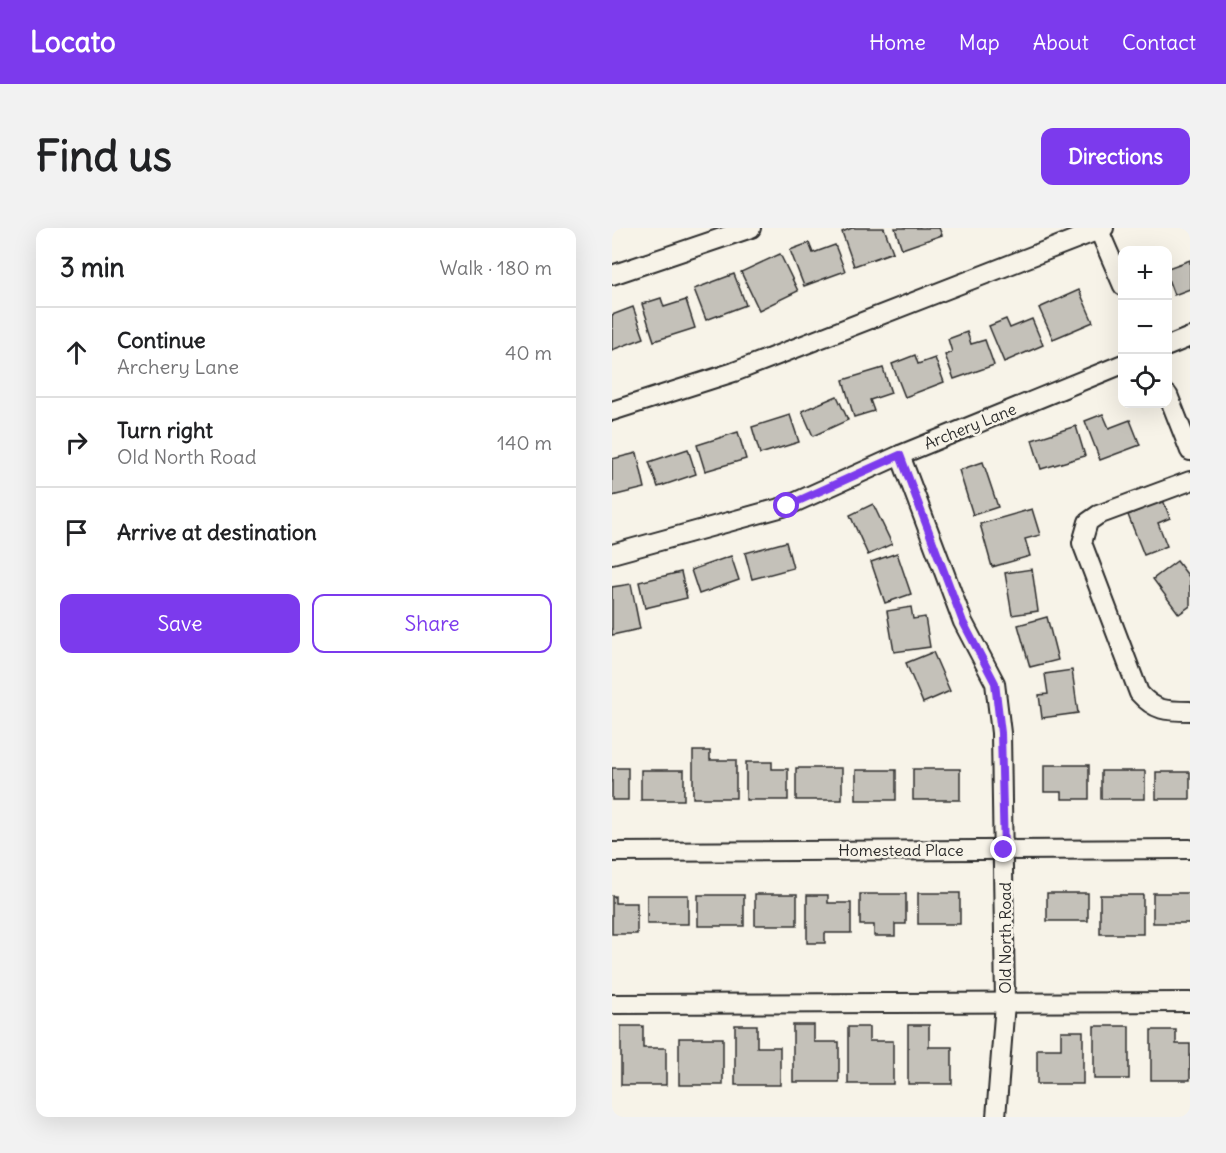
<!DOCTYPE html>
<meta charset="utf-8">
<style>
:root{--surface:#fff;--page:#f2f2f2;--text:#202124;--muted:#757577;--line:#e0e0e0;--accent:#7c3aed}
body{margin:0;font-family:Delius,sans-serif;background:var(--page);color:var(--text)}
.controls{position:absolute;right:18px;top:18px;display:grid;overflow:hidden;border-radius:12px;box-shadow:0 6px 24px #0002}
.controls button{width:54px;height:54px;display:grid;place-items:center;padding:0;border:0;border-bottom:2px solid var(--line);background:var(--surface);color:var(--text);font:30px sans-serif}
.stop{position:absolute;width:18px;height:18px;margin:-14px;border:4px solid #7c3aed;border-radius:50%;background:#fff}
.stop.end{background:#7c3aed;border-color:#fff;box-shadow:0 2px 6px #0008}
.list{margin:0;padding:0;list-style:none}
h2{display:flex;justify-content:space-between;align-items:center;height:78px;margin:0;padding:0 24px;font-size:26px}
h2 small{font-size:20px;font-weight:400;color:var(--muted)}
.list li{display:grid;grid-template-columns:39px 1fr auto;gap:18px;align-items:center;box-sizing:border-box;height:90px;padding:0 24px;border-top:2px solid var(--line)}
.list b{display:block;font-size:22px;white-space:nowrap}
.list p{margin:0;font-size:20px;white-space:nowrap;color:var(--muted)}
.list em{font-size:20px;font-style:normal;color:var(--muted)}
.actions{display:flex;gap:12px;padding:18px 24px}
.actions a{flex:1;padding:14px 0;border:2px solid var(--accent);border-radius:12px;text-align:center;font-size:21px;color:var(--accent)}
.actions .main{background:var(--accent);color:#fff}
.icon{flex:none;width:33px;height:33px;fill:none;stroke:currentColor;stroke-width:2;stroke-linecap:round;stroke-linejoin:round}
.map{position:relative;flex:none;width:578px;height:889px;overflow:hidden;border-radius:12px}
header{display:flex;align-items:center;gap:36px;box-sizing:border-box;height:84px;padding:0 30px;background:var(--accent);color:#fff}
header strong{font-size:28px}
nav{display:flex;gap:33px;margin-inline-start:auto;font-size:21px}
.intro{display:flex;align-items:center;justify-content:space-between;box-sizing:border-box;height:144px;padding:0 36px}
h1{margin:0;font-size:42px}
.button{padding:15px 27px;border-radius:12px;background:var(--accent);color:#fff;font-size:21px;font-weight:700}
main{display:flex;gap:36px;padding:0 36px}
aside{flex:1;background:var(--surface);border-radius:12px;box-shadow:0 6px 24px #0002}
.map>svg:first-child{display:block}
.building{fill:#c4c1b9;stroke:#2b2b2b;stroke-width:1.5}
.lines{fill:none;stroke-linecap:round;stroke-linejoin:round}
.minor-casing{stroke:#2b2b2b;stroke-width:22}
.minor{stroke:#f7f3e8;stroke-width:18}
.route{stroke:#7c3aed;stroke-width:8}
.labels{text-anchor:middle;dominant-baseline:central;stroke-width:5;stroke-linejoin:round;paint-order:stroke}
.street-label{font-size:16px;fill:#2b2b2b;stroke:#f7f3e8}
</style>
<header>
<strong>Locato</strong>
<nav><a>Home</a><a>Map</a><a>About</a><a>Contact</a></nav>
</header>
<div class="intro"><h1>Find us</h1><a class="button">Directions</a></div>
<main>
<aside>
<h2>3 min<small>Walk · 180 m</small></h2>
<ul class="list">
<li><svg class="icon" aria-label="ahead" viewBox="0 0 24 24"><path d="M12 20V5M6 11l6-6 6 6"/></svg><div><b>Continue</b><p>Archery Lane</p></div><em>40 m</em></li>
<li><svg class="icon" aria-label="right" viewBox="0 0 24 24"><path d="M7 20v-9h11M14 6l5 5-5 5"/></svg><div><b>Turn right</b><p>Old North Road</p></div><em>140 m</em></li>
<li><svg class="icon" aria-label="arrive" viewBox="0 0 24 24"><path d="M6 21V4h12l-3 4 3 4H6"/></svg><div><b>Arrive at destination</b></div></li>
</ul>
<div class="actions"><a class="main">Save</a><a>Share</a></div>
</aside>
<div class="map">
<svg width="578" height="889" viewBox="0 0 578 889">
<rect width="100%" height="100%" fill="#f7f3e8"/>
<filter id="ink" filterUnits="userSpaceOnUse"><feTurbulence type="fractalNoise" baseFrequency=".0167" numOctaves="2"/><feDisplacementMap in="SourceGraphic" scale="12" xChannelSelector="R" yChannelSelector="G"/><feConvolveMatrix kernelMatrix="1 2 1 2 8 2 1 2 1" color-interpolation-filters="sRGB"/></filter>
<g filter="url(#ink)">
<g class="building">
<polygon points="240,0 272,0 281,24 242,38 230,4"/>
<polygon points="283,0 327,0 330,7 290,21"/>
<polygon points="197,15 201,25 223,17 233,43 192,58 178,22"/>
<polygon points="168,26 186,63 147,82 129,44"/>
<polygon points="578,32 578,61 562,67 556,51 556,40"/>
<polygon points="122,46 134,77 94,92 82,61"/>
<polygon points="467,62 481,94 441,111 427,80"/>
<polygon points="49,70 52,79 74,72 83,100 42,113 30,76"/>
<polygon points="21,79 32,110 0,122 0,87"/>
<polygon points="394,91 398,100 420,91 431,117 392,134 377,98"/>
<polygon points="355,104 359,116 373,112 382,137 342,151 333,127 340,124 336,111"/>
<polygon points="303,127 306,136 323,130 332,154 293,169 280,136"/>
<polygon points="271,140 279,165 258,172 262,183 242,189 231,152"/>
<polygon points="225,168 236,192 201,208 190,183"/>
<polygon points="491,186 497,200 518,192 528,217 488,232 473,193"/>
<polygon points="178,187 187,214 148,226 140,199"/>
<polygon points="464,198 473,228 429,241 420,212"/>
<polygon points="126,204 134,231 93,243 85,217"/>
<polygon points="76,221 84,246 46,259 37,234"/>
<polygon points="25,225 33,260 0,268 0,231"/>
<polygon points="371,234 386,279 361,287 347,242"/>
<polygon points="551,272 558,290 546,295 555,318 532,327 516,287"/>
<polygon points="261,276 280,316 256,327 238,287"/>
<polygon points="420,281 428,307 413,311 418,328 380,339 368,296"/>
<polygon points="174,314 181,340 140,351 133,325"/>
<polygon points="285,325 299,366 273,375 259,334"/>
<polygon points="119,328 127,352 87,366 79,342"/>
<polygon points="565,333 578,350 578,378 567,386 541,351"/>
<polygon points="420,341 426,383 400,387 393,345"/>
<polygon points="69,344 75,370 33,380 27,354"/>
<polygon points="19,356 28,401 0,407 0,359"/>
<polygon points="299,379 301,391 313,389 318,419 282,424 275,383"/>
<polygon points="435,389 446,432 418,439 406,397"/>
<polygon points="321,424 338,463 311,475 294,435"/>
<polygon points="460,442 466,485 430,490 427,467 436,466 433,446"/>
<polygon points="81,523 98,523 98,532 124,532 124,570 81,570"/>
<polygon points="134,534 160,534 160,541 176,541 176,572 134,572"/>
<polygon points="432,537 477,537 477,571 450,571 450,564 432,564"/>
<rect x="0" y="540" width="16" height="32"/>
<rect x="184" y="540" width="46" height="32"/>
<rect x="301" y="541" width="47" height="31"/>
<rect x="29" y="542" width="43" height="30"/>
<rect x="244" y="542" width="40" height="30"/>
<rect x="489" y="543" width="44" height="28"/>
<rect x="544" y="544" width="34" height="27"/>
<rect x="306" y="665" width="42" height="31"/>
<rect x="435" y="665" width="41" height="28"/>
<rect x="541" y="665" width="37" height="30"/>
<rect x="143" y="666" width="42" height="31"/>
<polygon points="248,666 294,666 294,696 283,696 283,708 262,708 262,697 248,697"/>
<rect x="35" y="667" width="41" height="29"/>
<rect x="86" y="667" width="46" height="31"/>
<polygon points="195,667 216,667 216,675 239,675 239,705 213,705 213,715 195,715"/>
<rect x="488" y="667" width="43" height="39"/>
<polygon points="0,668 3,668 3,675 25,675 25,706 0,706"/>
<polygon points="123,797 145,797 145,819 168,819 168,857 123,857"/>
<polygon points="181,797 202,797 202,814 227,814 227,854 181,854"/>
<polygon points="296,797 317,797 317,819 340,819 340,856 296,856"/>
<polygon points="9,798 31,798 31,820 54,820 54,857 9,857"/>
<rect x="482" y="798" width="35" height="53"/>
<polygon points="236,799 257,799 257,813 281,813 281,856 236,856"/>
<polygon points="539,802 564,802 564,816 578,816 578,852 539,852"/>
<polygon points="449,803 471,803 471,856 425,856 425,821 449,821"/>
<rect x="67" y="810" width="44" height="47"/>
</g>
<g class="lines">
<defs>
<g id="minor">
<polyline points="486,0 511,58"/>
<polyline points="0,47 139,0"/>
<polyline points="556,118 578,109"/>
<polyline points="556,167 578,223"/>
<polyline points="0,183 122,144 492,0"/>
<polyline points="288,227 351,394 383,455 389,505 393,775 384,889"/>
<path d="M578 253 486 287 476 294 470 315 527 465C543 483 554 483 578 483"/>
<polyline points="0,326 175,278 288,227 511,136"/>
<polyline points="0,624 578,621"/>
<polyline points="0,776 578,774"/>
</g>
</defs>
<use href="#minor" class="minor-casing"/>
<use href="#minor" class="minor"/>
</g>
</g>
<g class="lines" filter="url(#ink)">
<polyline class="route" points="175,278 288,227 351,394 383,455 389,505 392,622"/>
</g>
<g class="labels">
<g class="street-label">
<text transform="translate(358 198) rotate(-22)">Archery Lane</text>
<text x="289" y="622">Homestead Place</text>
<text transform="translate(393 710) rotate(-90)">Old North Road</text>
</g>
</g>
</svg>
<div class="controls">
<button>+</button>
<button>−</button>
<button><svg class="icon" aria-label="locate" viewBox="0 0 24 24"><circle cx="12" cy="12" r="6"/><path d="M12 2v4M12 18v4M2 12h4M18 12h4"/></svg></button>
</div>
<div class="stop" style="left:175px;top:278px"></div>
<div class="stop end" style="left:392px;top:622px"></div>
</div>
</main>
